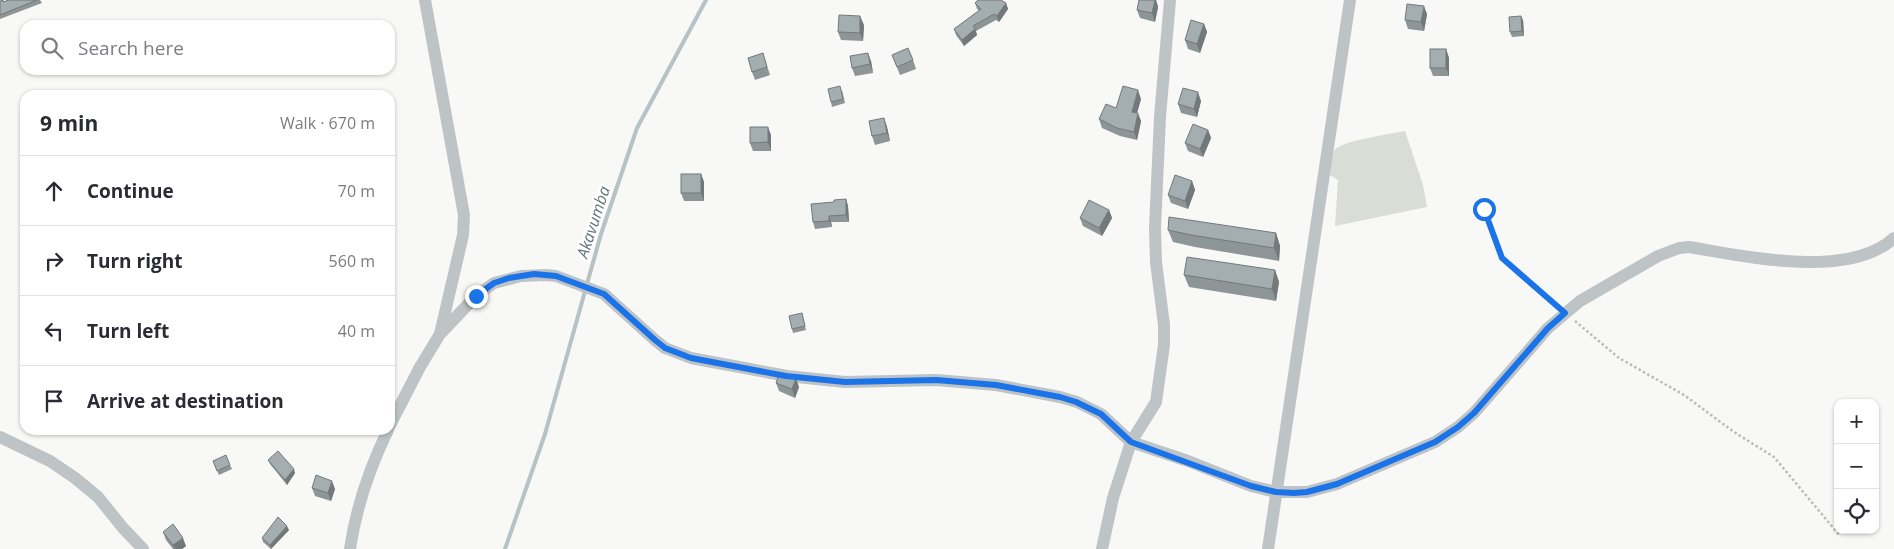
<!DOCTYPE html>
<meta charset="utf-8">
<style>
:root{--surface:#fff;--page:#f2f2f3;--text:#2b2b33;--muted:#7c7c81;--line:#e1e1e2}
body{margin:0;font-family:"Open Sans",sans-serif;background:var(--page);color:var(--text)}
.controls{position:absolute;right:15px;bottom:15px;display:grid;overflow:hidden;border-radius:10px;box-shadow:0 1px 4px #0004}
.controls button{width:45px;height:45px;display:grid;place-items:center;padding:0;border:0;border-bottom:1px solid var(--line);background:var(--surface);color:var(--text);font:25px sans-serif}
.stop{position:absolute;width:15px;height:15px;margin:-11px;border:4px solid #1a73e8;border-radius:50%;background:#fff}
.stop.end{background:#1a73e8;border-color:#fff;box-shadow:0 1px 5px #0008}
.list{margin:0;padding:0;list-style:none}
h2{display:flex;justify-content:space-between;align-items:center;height:65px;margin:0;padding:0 20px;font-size:21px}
h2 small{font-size:16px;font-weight:400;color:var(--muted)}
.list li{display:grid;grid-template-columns:32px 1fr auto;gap:15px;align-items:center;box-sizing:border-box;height:70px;padding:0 20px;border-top:1px solid var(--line)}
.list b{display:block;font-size:19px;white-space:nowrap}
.list em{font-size:16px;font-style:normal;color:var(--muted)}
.icon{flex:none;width:28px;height:28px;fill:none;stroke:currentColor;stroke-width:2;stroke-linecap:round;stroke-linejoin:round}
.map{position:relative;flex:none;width:1894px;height:549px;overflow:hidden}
.search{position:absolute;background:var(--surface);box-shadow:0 1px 4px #0004;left:20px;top:20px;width:375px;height:55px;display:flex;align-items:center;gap:12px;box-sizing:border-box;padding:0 18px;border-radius:15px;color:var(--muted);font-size:19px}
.panel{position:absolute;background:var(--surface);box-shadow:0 1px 4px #0004;left:20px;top:90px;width:375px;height:345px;border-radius:15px}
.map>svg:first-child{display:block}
.green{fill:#d9ddd6}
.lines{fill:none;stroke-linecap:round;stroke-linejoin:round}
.stream{stroke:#b6c2c5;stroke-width:4}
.path{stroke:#b8bcbe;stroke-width:2.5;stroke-dasharray:2.5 2.5;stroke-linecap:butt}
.minor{stroke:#bec3c5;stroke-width:12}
.wall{fill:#8d9597}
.shaded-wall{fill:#73797b}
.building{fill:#a4adb0;stroke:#73797b}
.route{stroke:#1a73e8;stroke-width:6}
.labels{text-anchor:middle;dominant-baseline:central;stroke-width:5;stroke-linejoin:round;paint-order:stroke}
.water-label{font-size:16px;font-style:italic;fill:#617578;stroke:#fff}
</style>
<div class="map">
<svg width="1894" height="549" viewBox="0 0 1894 549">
<rect width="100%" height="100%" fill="#f8f8f6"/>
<path class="green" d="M1405 131 1423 185 1427 207 1335 226 1338 180 1330 175C1331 168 1331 158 1334 151 1338 141 1392 134 1405 131Z"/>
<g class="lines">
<polyline class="stream" points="505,549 545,434 601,234 637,128 706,0"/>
<g class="path">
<polyline points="1484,209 1502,258 1555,305"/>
<polyline points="1575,321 1619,358 1684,395 1734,432 1774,457 1840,536"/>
</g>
<g class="minor">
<polyline points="425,0 464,215 463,235 440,334"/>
<path d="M390 425 420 367 440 334 476 296 494 283 521 276 546 275 556 276 604 294 655 340 665 348 691 358 787 376 845 382 936 380 996 385 1060 397 1077 402 1101 414 1131 442 1188 461 1251 486 1276 492H1307L1337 484 1435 442 1458 427 1474 413 1548 328 1580 301 1658 256 1679 248 1689 247C1744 256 1849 280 1894 238"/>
<polyline points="0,437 50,461 75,478 98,497 123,528 143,549"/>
<path d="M350 549C356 508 370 467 388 430"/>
<polyline points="1102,549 1113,498 1131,442 1156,402 1164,345 1164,325 1156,262 1155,228 1160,117 1170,0"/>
<polyline points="1268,549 1350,0"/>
</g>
</g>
<g class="wall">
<polygon points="9,0 40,0 42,3 0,19 0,1 3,2"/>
<polygon points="1139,0 1156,0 1158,7 1155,22 1140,18 1137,10"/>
<polygon points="975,3 1006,3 1008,9 999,22 996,20 976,31 977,35 964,46 956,35 954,29 979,11 977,9"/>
<polygon points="1427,14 1424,31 1408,29 1405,20"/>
<polygon points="1523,20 1524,36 1512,37 1510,32"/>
<polygon points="1204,24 1207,32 1200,53 1188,49 1185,40"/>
<polygon points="864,25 863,41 841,40 838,32"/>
<polygon points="1446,49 1449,58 1449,76 1433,76 1430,68"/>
<polygon points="763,53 770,75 755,80 752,72"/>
<polygon points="892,55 913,60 916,69 900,75"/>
<polygon points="871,61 873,73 855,76 852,68"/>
<polygon points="842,90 845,103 832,107 831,102"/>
<polygon points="1141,99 1137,113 1141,121 1137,140 1120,136 1102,128 1099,119 1116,108"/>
<polygon points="1201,101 1197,117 1181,113 1178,104"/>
<polygon points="884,118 887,127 890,141 875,145 872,136"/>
<polygon points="1208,130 1211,138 1203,157 1188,151 1185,143"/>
<polygon points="771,135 771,151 753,151 750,143"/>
<polygon points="701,174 704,182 704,201 684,201 681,193"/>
<polygon points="1192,181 1195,190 1188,209 1171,203 1168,195"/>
<polygon points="846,199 848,206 849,222 831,222 832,227 815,229 813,222 834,202"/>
<polygon points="1109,210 1112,218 1102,236 1083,226 1080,218"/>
<polygon points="1168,230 1276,233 1280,246 1279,261 1195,247 1173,242"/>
<polygon points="1275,270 1279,282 1276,301 1189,287 1184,275"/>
<polygon points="803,317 806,330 793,333 792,329"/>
<polygon points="776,383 799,387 795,398 779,391"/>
<polygon points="268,460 295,473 287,485 270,464"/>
<polygon points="213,461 230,465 232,469 219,475"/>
<polygon points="312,488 335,489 331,501 315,496"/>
<polygon points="289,530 271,549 263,542 262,538"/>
<polygon points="163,532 186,546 182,549 173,549 166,540"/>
</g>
<g class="shaded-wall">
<polygon points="1155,0 1156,0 1158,7 1155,22 1152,13"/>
<polygon points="1006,3 1008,9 999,22 997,16"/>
<polygon points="1424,6 1427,14 1424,31 1421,22"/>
<polygon points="860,16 864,25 863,41 860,33"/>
<polygon points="1521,16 1523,20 1524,36 1522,31"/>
<polygon points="1204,24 1207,32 1200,53 1197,44"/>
<polygon points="975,29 977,35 964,46 962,40"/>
<polygon points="1446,49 1449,58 1449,76 1446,68"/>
<polygon points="868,53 871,61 873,73 870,64"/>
<polygon points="1138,90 1141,99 1135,120 1132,112"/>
<polygon points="1198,92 1201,101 1197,117 1194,109"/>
<polygon points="1138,113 1141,121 1137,140 1134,132"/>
<polygon points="884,118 887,127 890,141 887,133"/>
<polygon points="768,127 771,135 771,151 768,142"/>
<polygon points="1208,130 1211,138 1203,157 1200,149"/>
<polygon points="701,174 704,182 704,201 701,193"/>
<polygon points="1192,181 1195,190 1188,209 1185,201"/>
<polygon points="846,199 848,206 849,222 846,215"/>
<polygon points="1109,210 1112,218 1102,236 1099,228"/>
<polygon points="829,216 831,222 832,227 829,221"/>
<polygon points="1276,233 1280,246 1279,261 1274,248"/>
<polygon points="1275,270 1279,282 1276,301 1272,289"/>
<polygon points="796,378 799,387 795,398 792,389"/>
<polygon points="294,469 295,473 287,485 285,480"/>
<polygon points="332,481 335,489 331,501 328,493"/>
<polygon points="287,526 289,530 271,549 270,545"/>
<polygon points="183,538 186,546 182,549 175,549 173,545"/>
</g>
<g class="building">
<polygon points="3,0 3,2 9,0 37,0 0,15 0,1"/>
<polygon points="978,0 1001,0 1006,3 997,16 994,14 973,26 975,29 962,40 954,29 981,9 975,3"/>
<polygon points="1139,0 1155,0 1152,13 1137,10"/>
<polygon points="1407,4 1424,6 1421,22 1405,20"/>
<polygon points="839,15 860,16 860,33 838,32"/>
<polygon points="1521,16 1522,31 1510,32 1509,17"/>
<polygon points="1191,20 1204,24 1197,44 1185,40"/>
<polygon points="908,48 913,60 897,67 892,55"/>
<rect x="1430" y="49" width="16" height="19"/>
<polygon points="763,53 767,67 752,72 748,58"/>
<polygon points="868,53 870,64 852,68 850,56"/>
<polygon points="840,86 843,99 831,102 828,89"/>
<polygon points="1123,86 1138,90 1132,112 1138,113 1134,132 1117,128 1099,119 1106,104 1116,108"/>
<polygon points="1183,88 1198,92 1194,109 1178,104"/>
<polygon points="884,118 887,133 872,136 869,121"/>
<polygon points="1193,124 1208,130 1200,149 1185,143"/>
<polygon points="750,127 768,127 768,142 750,143"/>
<rect x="681" y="174" width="20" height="19"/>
<polygon points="1175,175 1192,181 1185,201 1168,195"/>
<polygon points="846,199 846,215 829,216 829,221 813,222 811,204 834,202 834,200"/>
<polygon points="1089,200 1109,210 1099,228 1080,218"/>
<polygon points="1169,217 1276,233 1274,248 1191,235 1168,230"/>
<polygon points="1187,257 1275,270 1272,289 1184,275"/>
<polygon points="802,313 805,326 792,329 789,316"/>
<polygon points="779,375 796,378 792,389 776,383"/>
<polygon points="278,451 294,469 285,480 268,460"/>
<polygon points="226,455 230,465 217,471 213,461"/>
<polygon points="316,475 332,481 328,493 312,488"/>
<polygon points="278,517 287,526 270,545 262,538"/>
<polygon points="173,524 183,538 173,545 163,532"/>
</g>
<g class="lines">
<polyline class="route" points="476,296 494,283 509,278 534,274 556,276 604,294 655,340 665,348 691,358 786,376 845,382 936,380 996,385 1060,397 1076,402 1101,414 1131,442 1251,486 1276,492 1294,493 1307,492 1337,484 1435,442 1458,427 1474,413 1548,328 1565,313 1502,258 1484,209"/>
</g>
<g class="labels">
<g class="water-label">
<text transform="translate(593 222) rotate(-72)">Akavumba</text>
</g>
</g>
</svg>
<div class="controls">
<button>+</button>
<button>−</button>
<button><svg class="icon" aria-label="locate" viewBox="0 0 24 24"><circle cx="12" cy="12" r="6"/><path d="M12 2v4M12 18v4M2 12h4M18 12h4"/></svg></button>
</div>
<div class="stop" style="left:1484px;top:209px"></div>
<div class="stop end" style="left:476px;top:296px"></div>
<div class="search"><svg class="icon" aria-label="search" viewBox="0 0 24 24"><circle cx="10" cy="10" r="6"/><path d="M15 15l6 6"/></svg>Search here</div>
<section class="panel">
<h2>9 min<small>Walk · 670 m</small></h2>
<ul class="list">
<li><svg class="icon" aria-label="ahead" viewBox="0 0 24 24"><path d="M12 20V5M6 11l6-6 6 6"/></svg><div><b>Continue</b></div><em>70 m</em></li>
<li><svg class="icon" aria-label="right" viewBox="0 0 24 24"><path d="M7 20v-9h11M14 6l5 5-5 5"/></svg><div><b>Turn right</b></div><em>560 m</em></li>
<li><svg class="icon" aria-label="left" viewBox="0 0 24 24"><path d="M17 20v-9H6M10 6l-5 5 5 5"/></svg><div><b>Turn left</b></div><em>40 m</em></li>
<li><svg class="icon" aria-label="arrive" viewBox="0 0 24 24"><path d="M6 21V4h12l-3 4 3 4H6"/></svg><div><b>Arrive at destination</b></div></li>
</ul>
</section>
</div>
